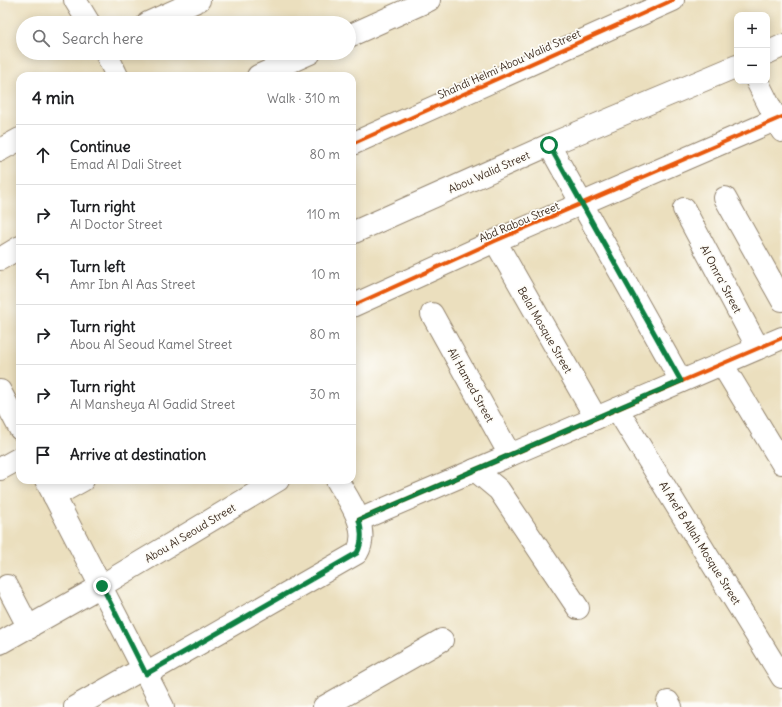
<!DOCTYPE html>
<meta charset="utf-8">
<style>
:root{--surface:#fff;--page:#f6f6f6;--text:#202124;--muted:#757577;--line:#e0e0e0}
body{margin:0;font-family:Delius,sans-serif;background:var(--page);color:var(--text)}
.controls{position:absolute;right:12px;top:12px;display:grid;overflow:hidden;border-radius:8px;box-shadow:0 2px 10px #0003}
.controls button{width:36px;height:36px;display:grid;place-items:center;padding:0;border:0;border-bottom:1px solid var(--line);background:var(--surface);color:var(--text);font:20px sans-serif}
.stop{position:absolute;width:12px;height:12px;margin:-9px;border:3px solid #0b8043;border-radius:50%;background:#fff}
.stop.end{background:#0b8043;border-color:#fff;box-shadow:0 1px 4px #0008}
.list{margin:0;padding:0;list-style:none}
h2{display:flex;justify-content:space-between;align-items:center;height:52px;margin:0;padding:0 16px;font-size:17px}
h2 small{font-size:13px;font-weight:400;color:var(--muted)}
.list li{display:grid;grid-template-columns:26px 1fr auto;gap:12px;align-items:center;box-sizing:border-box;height:60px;padding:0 16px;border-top:1px solid var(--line)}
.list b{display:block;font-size:15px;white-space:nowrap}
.list p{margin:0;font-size:13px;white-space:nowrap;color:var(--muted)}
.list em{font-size:13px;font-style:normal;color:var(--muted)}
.icon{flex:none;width:22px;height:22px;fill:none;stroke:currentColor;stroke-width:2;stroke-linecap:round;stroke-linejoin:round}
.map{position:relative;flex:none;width:782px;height:707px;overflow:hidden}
.search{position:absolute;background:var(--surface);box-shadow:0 2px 10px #0003;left:16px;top:16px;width:340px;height:44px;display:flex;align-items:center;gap:10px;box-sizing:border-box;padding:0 14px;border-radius:22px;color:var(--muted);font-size:15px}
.panel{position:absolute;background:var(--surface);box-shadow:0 2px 10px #0003;left:16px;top:72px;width:340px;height:412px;border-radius:12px}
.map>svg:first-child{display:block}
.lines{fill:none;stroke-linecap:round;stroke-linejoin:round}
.minor-casing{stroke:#93846e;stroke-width:24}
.minor{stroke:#fff;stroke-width:22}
.cycleway-casing{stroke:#fdfcf7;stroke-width:6}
.cycleway{stroke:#e8590c;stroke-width:4}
.route{stroke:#0b8043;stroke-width:5}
.labels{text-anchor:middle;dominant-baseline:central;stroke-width:3.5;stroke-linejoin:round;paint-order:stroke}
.street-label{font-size:11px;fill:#3b2a1e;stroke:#fdfcf7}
</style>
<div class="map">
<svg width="782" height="707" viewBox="0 0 782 707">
<rect width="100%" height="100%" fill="#fdfcf7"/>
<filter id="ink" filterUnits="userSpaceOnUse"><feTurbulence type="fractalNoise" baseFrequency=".025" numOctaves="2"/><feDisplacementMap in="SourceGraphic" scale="8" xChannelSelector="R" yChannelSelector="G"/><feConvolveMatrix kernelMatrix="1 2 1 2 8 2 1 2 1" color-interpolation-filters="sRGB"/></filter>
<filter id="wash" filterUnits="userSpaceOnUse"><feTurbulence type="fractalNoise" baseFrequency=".012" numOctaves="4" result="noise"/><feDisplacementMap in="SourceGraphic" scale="16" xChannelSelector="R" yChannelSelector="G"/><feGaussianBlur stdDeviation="0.9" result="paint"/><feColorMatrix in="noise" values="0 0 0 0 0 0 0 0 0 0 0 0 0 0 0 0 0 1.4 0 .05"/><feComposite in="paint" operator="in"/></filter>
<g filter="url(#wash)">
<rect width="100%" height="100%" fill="#ebdfbe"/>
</g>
<g filter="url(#ink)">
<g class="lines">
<defs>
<g id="minor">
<polyline points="75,0 89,23"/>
<polyline points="148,23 199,0"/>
<polyline points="349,36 429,0"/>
<polyline points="106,53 117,76"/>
<polyline points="767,53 782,46"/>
<polyline points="258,76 310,53"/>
<polyline points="757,81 782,131"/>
<polyline points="352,144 673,0"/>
<polyline points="549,145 681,381"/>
<polyline points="0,150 20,139"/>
<polyline points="725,198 782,300"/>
<polyline points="684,209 758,348"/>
<polyline points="352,233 549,145 737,66"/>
<polyline points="495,241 596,418"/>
<polyline points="0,259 20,247"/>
<polyline points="352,306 495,241 782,117"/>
<polyline points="432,314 510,455"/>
<polyline points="722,364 782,463"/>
<polyline points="0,391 20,429"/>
<polyline points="617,409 782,677"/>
<polyline points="0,469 20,458"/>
<polyline points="475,470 499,490 578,608"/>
<polyline points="46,480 163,707"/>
<polyline points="54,496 83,480"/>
<polyline points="359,520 782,338"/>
<polyline points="7,586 29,628"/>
<polyline points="0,643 101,586 278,480"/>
<path d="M146 674 357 553C371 529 349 501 337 480"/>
<polyline points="668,702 671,707"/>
<polyline points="75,707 144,668"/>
<polyline points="324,707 442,640"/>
</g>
</defs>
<use href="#minor" class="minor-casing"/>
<use href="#minor" class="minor"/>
<defs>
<g id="cycleway">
<polyline points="352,144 673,0"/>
<polyline points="352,306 495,241 782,117"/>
<polyline points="359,520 782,338"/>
</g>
</defs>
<use href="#cycleway" class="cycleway-casing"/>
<use href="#cycleway" class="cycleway"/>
</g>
</g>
<g class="lines" filter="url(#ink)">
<path class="route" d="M102 586 146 674 357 553C363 542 362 531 359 520L681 381 549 145"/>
</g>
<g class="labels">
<g class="street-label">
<text transform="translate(509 64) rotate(-24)">Shahdi Helmi Abou Walid Street</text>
<text transform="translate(489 172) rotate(-24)">Abou Walid Street</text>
<text transform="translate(519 222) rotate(-23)">Abd Rabou Street</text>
<text transform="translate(721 279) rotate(62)">Al Omra' Street</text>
<text transform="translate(545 330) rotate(60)">Belal Mosque Street</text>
<text transform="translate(471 385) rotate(61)">Ali Hamed Street</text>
<text transform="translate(190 533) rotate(-31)">Abou Al Seoud Street</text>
<text transform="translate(700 543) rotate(58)">Al Aref B Allah Mosque Street</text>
</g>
</g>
</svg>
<div class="controls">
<button>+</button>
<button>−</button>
</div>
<div class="stop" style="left:549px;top:145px"></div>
<div class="stop end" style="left:102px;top:586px"></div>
<div class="search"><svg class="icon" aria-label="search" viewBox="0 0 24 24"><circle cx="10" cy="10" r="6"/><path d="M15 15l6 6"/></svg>Search here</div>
<section class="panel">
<h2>4 min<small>Walk · 310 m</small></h2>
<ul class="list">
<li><svg class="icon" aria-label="ahead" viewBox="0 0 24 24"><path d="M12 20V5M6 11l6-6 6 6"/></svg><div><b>Continue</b><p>Emad Al Dali Street</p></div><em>80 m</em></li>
<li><svg class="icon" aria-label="right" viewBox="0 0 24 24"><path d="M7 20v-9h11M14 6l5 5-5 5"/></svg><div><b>Turn right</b><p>Al Doctor Street</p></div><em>110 m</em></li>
<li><svg class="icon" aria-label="left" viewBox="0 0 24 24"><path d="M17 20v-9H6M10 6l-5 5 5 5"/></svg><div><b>Turn left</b><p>Amr Ibn Al Aas Street</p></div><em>10 m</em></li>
<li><svg class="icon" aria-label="right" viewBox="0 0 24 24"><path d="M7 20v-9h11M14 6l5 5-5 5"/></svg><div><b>Turn right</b><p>Abou Al Seoud Kamel Street</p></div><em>80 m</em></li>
<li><svg class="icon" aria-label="right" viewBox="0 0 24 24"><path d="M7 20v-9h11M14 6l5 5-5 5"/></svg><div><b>Turn right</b><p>Al Mansheya Al Gadid Street</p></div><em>30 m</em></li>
<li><svg class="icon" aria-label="arrive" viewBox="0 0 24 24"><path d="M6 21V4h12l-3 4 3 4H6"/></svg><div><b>Arrive at destination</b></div></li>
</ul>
</section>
</div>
